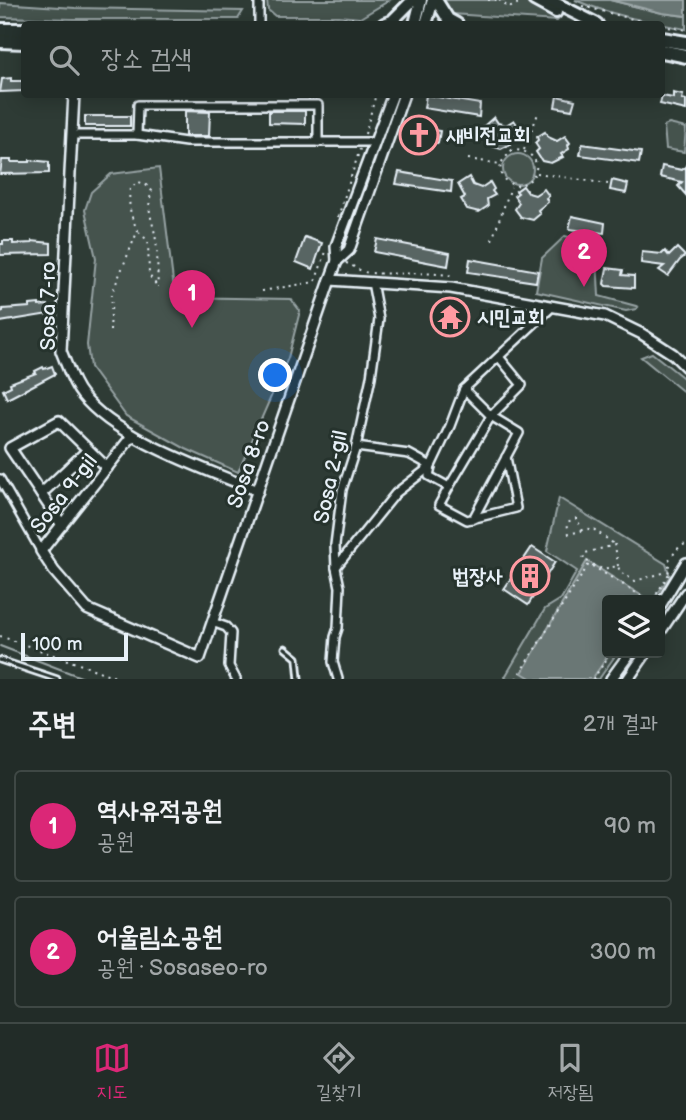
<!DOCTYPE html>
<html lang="ko">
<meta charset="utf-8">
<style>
:root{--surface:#222c28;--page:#2e3834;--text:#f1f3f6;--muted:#a2a7a8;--line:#3f4845;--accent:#db2777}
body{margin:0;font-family:"Balsamiq Sans","Poor Story",sans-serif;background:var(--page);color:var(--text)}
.controls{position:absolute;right:21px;bottom:21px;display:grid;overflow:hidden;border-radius:7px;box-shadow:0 4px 18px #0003}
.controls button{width:63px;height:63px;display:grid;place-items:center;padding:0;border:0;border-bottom:2px solid var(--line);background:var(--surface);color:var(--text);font:35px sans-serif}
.scale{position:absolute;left:21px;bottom:18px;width:107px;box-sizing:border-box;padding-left:7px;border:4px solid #e8f1f8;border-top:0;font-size:19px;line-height:24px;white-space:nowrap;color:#e8f1f8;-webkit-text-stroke:5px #26332d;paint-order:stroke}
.you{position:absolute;left:276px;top:376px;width:24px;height:24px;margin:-18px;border:5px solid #fff;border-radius:50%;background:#1a73e8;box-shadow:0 0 0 10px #1a73e833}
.badge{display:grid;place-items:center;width:46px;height:46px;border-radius:50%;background:var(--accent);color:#fff;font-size:23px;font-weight:700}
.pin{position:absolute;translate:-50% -58px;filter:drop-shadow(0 2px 4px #0008)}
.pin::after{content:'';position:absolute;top:37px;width:24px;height:21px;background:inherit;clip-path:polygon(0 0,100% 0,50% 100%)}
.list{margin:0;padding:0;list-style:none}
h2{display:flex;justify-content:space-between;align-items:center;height:91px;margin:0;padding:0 28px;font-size:30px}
h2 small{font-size:23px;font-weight:400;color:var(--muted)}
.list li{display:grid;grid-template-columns:46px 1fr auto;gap:21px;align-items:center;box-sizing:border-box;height:112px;margin:0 14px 14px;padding:0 14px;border:2px solid var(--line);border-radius:7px}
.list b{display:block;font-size:26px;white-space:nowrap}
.list p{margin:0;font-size:23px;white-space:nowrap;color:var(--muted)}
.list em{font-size:23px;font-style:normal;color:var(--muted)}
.icon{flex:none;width:38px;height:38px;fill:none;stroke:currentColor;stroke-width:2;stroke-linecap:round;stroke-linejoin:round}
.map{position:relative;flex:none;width:686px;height:679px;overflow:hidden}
.search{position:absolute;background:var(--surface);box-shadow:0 4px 18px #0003;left:21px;right:21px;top:21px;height:77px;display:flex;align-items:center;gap:18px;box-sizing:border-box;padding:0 24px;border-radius:7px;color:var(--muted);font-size:26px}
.sheet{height:343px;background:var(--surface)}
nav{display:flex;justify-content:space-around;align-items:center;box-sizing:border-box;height:98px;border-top:2px solid var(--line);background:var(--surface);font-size:19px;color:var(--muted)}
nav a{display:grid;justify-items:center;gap:4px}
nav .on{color:var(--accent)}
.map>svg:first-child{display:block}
.green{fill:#45524e;stroke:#96a2a3;stroke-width:2}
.water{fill:#6b7775;stroke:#9da8a9;stroke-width:2}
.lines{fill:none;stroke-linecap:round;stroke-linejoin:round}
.stream{stroke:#9da8a9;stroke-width:2}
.building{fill:#596563;stroke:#e8f1f8;stroke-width:2}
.service-casing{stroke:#e8f1f8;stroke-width:9}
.minor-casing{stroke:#e8f1f8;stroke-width:12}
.tertiary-casing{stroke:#e8f1f8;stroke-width:14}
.secondary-casing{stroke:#e8f1f8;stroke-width:16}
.primary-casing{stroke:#e8f1f8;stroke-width:18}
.path{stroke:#e8f1f8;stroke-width:2;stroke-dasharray:2 5;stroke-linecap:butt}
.service{stroke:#26332d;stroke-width:3.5}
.minor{stroke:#26332d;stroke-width:7}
.tertiary{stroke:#26332d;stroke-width:9}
.secondary{stroke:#26332d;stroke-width:10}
.primary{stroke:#26332d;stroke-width:12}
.labels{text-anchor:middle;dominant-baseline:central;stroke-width:6;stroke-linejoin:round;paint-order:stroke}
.poi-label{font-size:21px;font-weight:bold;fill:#e8f1f8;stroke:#26332d;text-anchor:start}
.street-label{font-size:21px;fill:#e8f1f8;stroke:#26332d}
</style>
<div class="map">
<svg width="686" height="679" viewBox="0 0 686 679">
<rect width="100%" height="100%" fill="#2e3b35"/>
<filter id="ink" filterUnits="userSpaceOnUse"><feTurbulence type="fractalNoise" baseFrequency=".0143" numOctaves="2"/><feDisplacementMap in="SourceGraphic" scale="14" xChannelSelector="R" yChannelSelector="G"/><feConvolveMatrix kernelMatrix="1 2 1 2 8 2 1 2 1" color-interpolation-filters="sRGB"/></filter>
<g filter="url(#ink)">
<g class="green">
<polygon points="267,0 390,0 360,18 338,16 275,16 268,10"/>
<polygon points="442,0 524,0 560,18 557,21 452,14 447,11"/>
<path d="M575 0H610L662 13 686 16V29C649 22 610 15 575 0Z"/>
<polygon points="0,3 75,8 243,11 238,19 73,19 0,17"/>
<polygon points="669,124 686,128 684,152 666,149 664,126"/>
<circle cx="518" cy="169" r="15"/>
<polygon points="159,168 175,297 291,299 300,311 288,358 238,472 186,449 126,416 90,367 87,345 96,258 85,210 91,192 111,174"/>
<polygon points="565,236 592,243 597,258 599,296 636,306 638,307 636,309 626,311 536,291 542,258"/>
<polygon points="652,353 686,380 686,394 641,357"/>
<polygon points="559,498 666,564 670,576 653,600 607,600 607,653 617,653 599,679 508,679 505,677 545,609 561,599 577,571 547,551"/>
</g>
<g class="water">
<polygon points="610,0 686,0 686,16 662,13"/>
<polygon points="587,561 647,599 607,600 607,653 610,653 592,679 532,679 522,673"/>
</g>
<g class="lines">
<polyline class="stream" points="0,646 86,679"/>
</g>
<g class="building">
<polygon points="11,78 11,81 24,81 24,91 0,92 2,79"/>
<polygon points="673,93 683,95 682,99 686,100 686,110 660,104 662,96 673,98"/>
<polygon points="426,95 480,104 479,117 424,108"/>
<polygon points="557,96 575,100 572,110 555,107"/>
<polygon points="185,111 210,112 209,136 185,136"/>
<polygon points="269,111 305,111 305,124 269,123"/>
<rect x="85" y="116" width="45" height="10"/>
<polygon points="494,117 498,123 506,125 514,120 518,126 518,133 508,140 511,144 501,149 491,146 486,138 490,136 484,126"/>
<polygon points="413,127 440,131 438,143 411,139"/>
<polygon points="545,132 548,137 557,141 565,136 570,143 568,145 569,149 561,154 563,157 551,163 542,161 536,152 539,149 535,143 538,140 537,137"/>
<polygon points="582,144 641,152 639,163 580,155"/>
<polygon points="2,160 11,160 11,162 30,162 30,160 49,162 49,173 0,174"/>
<polygon points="662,166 682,170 686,166 686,195 678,186 682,182 660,177"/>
<polygon points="399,172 452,181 451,192 396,184"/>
<polygon points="469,177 473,185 481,188 490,182 494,189 492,191 495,195 487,199 488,206 479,212 467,209 461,199 465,197 458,184"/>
<polygon points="612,180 628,184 626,193 610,190"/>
<polygon points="523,186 528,193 535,195 544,189 549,196 546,198 548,202 538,210 540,214 533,220 521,217 515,209 519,203 514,196 518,193 516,191"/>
<polygon points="572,216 605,223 604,233 569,229"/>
<polygon points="305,237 322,243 313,269 296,262"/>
<polygon points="377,239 450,253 448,266 374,252"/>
<polygon points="3,241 13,241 13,244 32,243 32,241 51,243 51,254 0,255 0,244 3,244"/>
<polygon points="677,248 685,256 680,260 668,276 659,270 664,266 641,263 642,252 662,254 665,251 669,256"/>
<polygon points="470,259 538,271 536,282 468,272"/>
<polygon points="607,268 623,270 622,275 634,276 634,288 606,286 604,284"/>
<polygon points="39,304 39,306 48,305 49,314 0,322 0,312 3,311 3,309 30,307 30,305"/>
<polygon points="52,366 55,374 7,399 3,390 11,386 10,383 36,373 35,371 43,367 44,369"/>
<polygon points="532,547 555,562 528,605 504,589"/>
</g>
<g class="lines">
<defs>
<g id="service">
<polyline points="285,648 297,658 299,679"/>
<polyline points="0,660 57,679"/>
</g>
<g id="minor">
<polyline points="259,24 259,0"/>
<polyline points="72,135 137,135 186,142 375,142"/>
<polyline points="137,135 138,105 318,105 318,142"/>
<polyline points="464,389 491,416 519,433 473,519"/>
<polyline points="356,447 409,454 431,466 450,426 464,389 553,306"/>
<polyline points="431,466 429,476 449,487 439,505 467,520 516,508 506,457"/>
<polyline points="0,479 41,551"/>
<polyline points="449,487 491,416 522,385 499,357"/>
<polyline points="336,567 396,493 431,466"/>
<polyline points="212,622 226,627 231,633 229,666 236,679"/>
<polyline points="338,679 333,662 335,637 338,628 340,587 336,568 335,545 342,490 356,447 371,377 379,319 372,282"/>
</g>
<g id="tertiary">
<path d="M74 94 61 351C67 365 72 383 82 395 116 439 206 469 258 491"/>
<polyline points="337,261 349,250 404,94"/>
<polyline points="330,280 451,288 605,316 642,334 673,354 686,367"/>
<polyline points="132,436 41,551 54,571 87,609 200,658 330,280 337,261 336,246 393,94"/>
<polyline points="41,494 88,450"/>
<polyline points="62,525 10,448 59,421 107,468"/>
<polyline points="660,606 686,563"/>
<polyline points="660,632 686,593"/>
<polyline points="611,679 630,653"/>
<polyline points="628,679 646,653"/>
</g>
<g id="secondary">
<polyline points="436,0 448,19 457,24"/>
<polyline points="534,0 556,12"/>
<polyline points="549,0 597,24"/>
<polyline points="384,24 392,21 413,0"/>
<polyline points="415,24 421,0"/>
<polyline points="426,24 433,0"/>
</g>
<g id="primary">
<polyline points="0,30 24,30"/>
<polyline points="662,39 686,43"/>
<polyline points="0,41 24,42"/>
<polyline points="662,51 686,56"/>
</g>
</defs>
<use href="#service" class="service-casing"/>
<use href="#minor" class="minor-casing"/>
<use href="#tertiary" class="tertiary-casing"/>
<use href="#secondary" class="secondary-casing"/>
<use href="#primary" class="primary-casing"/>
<g class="path">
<polyline points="488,0 496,0"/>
<polyline points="499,0 509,8 517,4 517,0"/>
<polyline points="582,6 652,24"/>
<polyline points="344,18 359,19"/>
<polyline points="336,19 344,18 344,24"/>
<polyline points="662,26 686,30"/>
<polyline points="365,134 376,94"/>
<polyline points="524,150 539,111"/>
<path d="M468 159 500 164 512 150C544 149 544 183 514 186L502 178 500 164"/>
<polyline points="537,173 608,184"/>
<polyline points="338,217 360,149"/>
<polyline points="139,232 148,241 149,275 157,286"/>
<polyline points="492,240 511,187"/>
<path d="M346 263C355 266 361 273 371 273 398 275 426 271 454 276"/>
<polyline points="302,284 315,282 327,249"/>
<polyline points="262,291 302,284"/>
<path d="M110 331 112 293 138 230C130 217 128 204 130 188L139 182 146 185 152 191C145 210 154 222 156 241 158 256 157 272 158 287"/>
<polyline points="582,531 577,518 567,522 569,534 592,528 614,544"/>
<polyline points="618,566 615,545 585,553 583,559 602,569 618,566 620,572 635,581 670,571 668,561 680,546 686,544"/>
<polyline points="653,600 670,572"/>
<polyline points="0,636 121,679"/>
<polyline points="516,679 589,564 648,600"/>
<polyline points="593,679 611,653"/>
</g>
<use href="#service" class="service"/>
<use href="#minor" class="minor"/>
<use href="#tertiary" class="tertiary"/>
<use href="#secondary" class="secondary"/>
<use href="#primary" class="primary"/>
</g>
</g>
<defs>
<symbol id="church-ring" viewBox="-11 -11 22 22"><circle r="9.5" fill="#26332d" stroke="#ff9aa2" stroke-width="1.5"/><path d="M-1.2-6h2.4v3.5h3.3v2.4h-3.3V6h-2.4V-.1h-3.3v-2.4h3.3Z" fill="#ff9aa2"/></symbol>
<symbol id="temple-ring" viewBox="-11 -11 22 22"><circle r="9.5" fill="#26332d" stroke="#ff9aa2" stroke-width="1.5"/><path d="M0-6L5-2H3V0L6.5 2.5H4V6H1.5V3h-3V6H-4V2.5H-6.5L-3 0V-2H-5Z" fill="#ff9aa2"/></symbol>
<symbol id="building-ring" viewBox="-11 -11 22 22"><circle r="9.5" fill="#26332d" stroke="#ff9aa2" stroke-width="1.5"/><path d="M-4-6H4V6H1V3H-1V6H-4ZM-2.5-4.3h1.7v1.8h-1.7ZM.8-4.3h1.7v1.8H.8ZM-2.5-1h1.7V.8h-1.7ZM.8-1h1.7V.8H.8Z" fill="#ff9aa2"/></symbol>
</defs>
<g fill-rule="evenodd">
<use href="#church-ring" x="397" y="113" width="44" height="44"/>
<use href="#temple-ring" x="428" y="295" width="44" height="44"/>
<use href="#building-ring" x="508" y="554" width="44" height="44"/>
</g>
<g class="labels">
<g class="poi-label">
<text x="446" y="135">새비전교회</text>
<text x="477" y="317">시민교회</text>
<text x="503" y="576" text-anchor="end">법장사</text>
</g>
<g class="street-label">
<text transform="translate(48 306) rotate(-90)">Sosa 7-ro</text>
<text transform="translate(249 464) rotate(-71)">Sosa 8-ro</text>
<text transform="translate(331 477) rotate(-78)">Sosa 2-gil</text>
<text transform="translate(64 494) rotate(-52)">Sosa 9-gil</text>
</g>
</g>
</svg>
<div class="controls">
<button><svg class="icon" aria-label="layers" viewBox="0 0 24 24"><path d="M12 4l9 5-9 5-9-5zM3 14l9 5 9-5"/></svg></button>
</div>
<div class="scale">100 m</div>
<div class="you"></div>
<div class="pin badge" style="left:192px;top:328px">1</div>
<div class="pin badge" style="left:584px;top:287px">2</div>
<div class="search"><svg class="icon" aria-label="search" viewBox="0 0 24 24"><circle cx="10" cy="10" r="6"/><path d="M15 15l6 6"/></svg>장소 검색</div>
</div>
<section class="sheet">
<h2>주변<small>2개 결과</small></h2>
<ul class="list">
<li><span class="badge">1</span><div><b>역사유적공원</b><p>공원</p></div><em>90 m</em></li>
<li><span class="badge">2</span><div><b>어울림소공원</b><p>공원 · Sosaseo-ro</p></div><em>300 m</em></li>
</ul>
</section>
<nav>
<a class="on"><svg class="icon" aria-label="map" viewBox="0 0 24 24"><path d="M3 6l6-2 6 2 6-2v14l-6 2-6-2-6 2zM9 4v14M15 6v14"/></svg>지도</a>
<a><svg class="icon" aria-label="directions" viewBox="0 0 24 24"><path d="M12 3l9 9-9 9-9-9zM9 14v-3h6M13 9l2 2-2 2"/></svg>길찾기</a>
<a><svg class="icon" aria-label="saved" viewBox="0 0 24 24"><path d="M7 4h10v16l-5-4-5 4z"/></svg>저장됨</a>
</nav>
